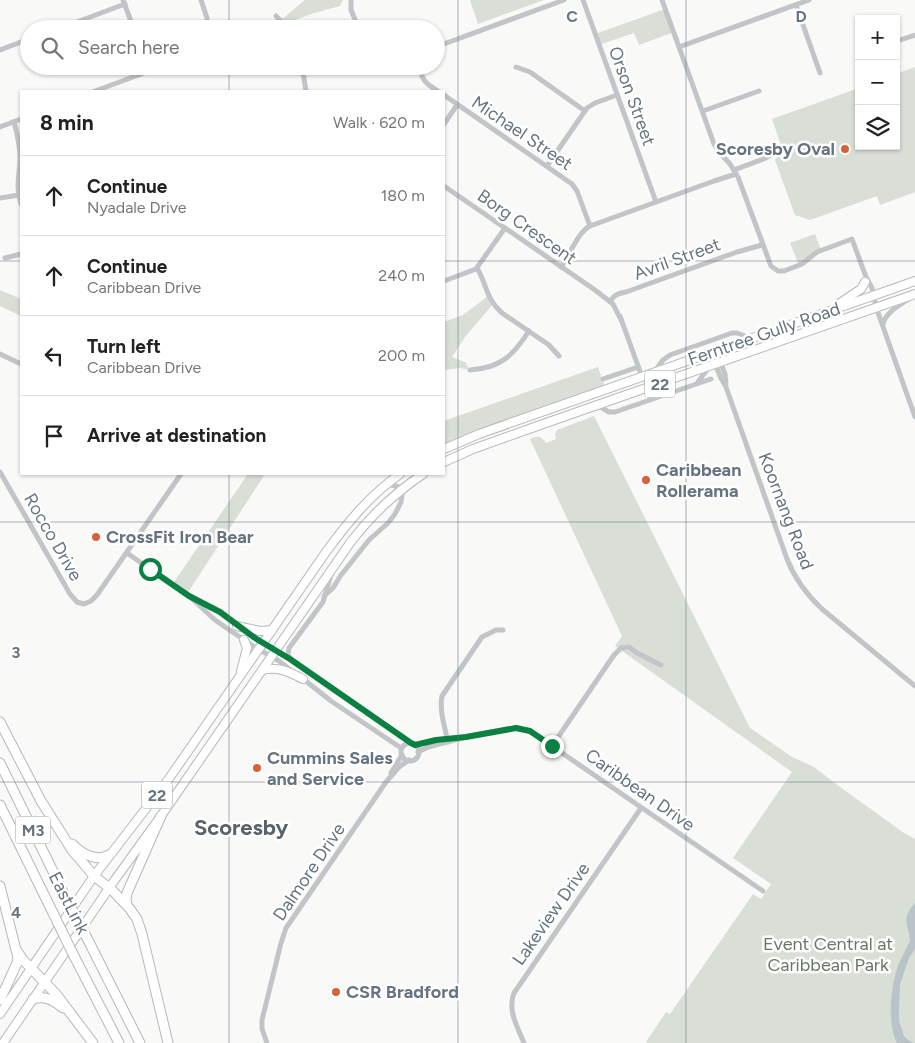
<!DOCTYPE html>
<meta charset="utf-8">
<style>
:root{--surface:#fff;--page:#f6f6f6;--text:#222;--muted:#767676;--line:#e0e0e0}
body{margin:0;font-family:Figtree,sans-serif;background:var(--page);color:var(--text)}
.controls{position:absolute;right:15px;top:15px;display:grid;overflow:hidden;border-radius:0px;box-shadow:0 1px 4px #0004}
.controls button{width:45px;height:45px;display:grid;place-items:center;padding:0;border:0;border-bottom:1px solid var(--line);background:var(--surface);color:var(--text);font:25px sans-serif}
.stop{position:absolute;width:15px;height:15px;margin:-11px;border:4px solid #0b8043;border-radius:50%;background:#fff}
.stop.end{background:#0b8043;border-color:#fff;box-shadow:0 1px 5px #0008}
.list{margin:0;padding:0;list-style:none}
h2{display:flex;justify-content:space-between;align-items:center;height:65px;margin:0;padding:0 20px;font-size:21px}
h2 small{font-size:16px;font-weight:400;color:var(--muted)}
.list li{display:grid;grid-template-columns:32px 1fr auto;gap:15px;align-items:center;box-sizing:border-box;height:80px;padding:0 20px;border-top:1px solid var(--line)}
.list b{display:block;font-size:19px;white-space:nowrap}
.list p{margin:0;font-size:16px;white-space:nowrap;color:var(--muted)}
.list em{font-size:16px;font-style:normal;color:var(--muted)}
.icon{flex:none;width:28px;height:28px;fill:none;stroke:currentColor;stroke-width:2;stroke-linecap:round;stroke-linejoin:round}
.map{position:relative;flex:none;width:915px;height:1043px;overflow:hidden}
.search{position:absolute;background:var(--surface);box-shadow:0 1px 4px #0004;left:20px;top:20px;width:425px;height:55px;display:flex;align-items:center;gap:12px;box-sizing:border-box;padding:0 18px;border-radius:28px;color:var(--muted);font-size:19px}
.panel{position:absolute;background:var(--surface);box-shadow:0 1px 4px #0004;left:20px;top:90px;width:425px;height:385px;border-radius:0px}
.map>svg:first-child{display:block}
.green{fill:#d9ded7}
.water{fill:#bac4c8}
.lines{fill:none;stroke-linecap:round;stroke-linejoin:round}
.primary-casing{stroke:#b4b9bd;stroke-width:10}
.motorway-casing{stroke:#b4b8bb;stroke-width:11}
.minor{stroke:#c1c5c8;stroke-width:5}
.primary{stroke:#fff;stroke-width:8}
.motorway{stroke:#fff;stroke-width:9}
.motorway-bridge-casing{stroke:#b4b8bb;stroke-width:11;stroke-linecap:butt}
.motorway-bridge{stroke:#fff;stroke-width:9}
.route{stroke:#0b8043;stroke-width:6}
.grid{fill:none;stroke:#667480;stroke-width:1;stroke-opacity:0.55}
.poi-dot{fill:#d6623b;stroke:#fff;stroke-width:2}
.labels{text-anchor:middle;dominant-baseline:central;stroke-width:5;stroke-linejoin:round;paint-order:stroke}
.shield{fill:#fff;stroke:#949ea6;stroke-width:1}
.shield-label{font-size:16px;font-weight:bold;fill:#667480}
.street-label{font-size:18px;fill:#667480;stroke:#fff}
.poi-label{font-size:18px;font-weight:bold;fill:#667480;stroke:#fff;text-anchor:start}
.park-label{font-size:18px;fill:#687865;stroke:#fff}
.district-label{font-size:22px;font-weight:bold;fill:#58636b;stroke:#fff}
.grid-label{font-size:16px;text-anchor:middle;font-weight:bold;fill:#667480;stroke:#fff;stroke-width:5;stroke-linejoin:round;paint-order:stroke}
</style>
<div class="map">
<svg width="915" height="1043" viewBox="0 0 915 1043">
<rect width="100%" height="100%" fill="#f9f9f7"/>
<g class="green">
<polygon points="305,0 343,0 340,6 314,13 271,29 235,29 247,22 281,20"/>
<polygon points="470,0 544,0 478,24"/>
<polygon points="665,9 674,32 639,45 634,33 599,45 595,34"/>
<polygon points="915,67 915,192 880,205 877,196 810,220 795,215 775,160 781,145 772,119 859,88 859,146 896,146 896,74"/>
<polygon points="815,234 821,250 799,265 790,243"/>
<polygon points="0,290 21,299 21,316 0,306"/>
<polygon points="488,296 493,304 465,337 452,357 465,362 470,370 460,368 444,370 444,322 463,315"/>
<polygon points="598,367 606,390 444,449 444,421"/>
<path d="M594 416 750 728 792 757 814 767 836 784 904 833 915 839V1043H647L646 1042 666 1012 670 1014 753 894 761 899 771 884 733 858 792 772 615 646 622 636 530 439C537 436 541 435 546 443L556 439 555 435 557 430Z"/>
<polygon points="248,474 265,474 187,594 172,585"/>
</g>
<path class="water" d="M915 903V949L909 958 900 984 899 1012V1021L904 1036 908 1040 914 1043H897C886 1022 891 980 901 959 904 953 907 947 910 941 909 924 900 919 915 903Z"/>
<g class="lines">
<defs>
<g id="primary">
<polyline points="840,303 861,289 865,282"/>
<polyline points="444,449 479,434 915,281"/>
<polyline points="444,462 473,449 543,424 915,294"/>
<polyline points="237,626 260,631 272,630"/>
<path d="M262 670C278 666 289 672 303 679"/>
<polyline points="241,671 247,648 244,640"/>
<path d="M0 1014 94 876 168 780 326 552C347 523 370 495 400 474"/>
<path d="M3 1043 114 881 161 816 350 543C371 515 395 493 423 474"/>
</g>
<g id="motorway">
<polyline points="0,722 41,801 72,850 94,876 112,890 130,909 137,919 142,934 168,1043"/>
<polyline points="0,763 66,898"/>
<polyline points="0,805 54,915"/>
<path d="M72 844C82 854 96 862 109 855"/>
<polyline points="0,886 18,958 17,963 0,1000"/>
<polyline points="127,905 126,899 127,893 161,816"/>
<polyline points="87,938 140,1043"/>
<polyline points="17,951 23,960 56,994 93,1043"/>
<polyline points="74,956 119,1043"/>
<path d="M33 999C44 995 54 1000 63 1008"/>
</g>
</defs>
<use href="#primary" class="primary-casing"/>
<use href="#motorway" class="motorway-casing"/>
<g class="minor">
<polyline points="123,0 134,29"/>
<polyline points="201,0 207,18 207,29"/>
<polyline points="351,0 351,10 359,29"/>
<polyline points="583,0 656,202"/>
<polyline points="662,0 714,144 720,153 730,164 738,177 771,266 778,271 784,271 802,264 817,252 852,239 866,277 872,288 876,307 915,417"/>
<polyline points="796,5 820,73"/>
<polyline points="276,16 283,23 287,29"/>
<polyline points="58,29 125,4"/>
<polyline points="896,40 900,40 915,35"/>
<polyline points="679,47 809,0"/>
<polyline points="436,48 441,45 564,0"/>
<polyline points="0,50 29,39"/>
<polyline points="231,66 231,67"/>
<polyline points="302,66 306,91"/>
<path d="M401 66 411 71H421C422 82 430 86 438 91"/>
<polyline points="516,67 530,72 585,111"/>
<polyline points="95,91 163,66"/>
<polyline points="444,95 572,184 577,191 590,226"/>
<polyline points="703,111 759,91"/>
<path d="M14 122C17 133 20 144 20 157 20 175 15 185 21 204"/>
<polyline points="444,124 457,105"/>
<polyline points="0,127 21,119"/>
<polyline points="547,166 587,108 595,103 617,95"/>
<polyline points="734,170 766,158 772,154"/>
<polyline points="444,186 595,290 613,304 621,320"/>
<polyline points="0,198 19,195"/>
<polyline points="5,258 21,254"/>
<path d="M561 267C569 256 578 232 590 226L714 181 736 174"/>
<path d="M477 268C487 285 486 299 502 313L549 345 559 356"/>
<polyline points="444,281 476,269 505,228"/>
<path d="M611 302C612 295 619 293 626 292L737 252 762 245"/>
<polyline points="620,316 642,377"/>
<path d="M883 324C886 311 902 304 912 297"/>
<path d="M713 352C715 365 719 376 726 387L787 559C795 579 807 595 822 609L915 686"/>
<polyline points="0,354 21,364"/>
<polyline points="720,361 725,374 726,384"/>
<path d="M470 370C500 368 513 356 529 331"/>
<polyline points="655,371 663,360 670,355 732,333 737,333 750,338"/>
<polyline points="603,379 638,367"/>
<polyline points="698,382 709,367"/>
<polyline points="597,405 609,412 615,412 711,379"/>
<polyline points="0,472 70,594 77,602 84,604 91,601 97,595 181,474"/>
<polyline points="127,553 189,596 215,620 253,646 279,661 293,672"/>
<polyline points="324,596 333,588 341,575 369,540 388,523 395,514 401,502 403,488 387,484"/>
<polyline points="196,600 220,612 257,639 290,659 411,743"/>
<polyline points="290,658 288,655 289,648 323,602 331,575"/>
<polyline points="302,678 331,701 401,748"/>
<path d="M448 742C445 728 439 710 442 696L482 637 496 630H503"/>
<circle cx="410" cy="752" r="9"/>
<polyline points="415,745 436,740 451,739"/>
<polyline points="552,746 614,655 621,648 629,647 637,653 661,665"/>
<polyline points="418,752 428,747 466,737 507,729 516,728 530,731 763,891"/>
<polyline points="391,773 402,755"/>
<polyline points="267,1043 262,1029 262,1020 281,943 286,928 386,782 399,767 409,760"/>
<path d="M524 1043C518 1028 507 1010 514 993L641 808"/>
</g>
<use href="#primary" class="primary"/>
<use href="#motorway" class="motorway"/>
<defs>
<g id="motorway-bridge">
<polyline points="66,898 87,938"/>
<polyline points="54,915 74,956"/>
</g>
</defs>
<use href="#motorway-bridge" class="motorway-bridge-casing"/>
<use href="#motorway-bridge" class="motorway-bridge"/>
</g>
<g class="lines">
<polyline class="route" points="150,569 189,596 220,612 255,638 290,659 411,743 415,745 436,740 466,737 516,728 530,731 552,746"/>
</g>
<path class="grid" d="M229 0V29M458 0V1043M686 0V1043M229 66V91M0 261H21M444 261H915M229 474V1043M0 522H915M0 782H915"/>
<g class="poi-dot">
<circle cx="845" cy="149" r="5"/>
<circle cx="646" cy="480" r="5"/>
<circle cx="96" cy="537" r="5"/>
<circle cx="257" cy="768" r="5"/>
<circle cx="336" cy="992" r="5"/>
</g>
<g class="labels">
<g class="shield">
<rect x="645" y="370.5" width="30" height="27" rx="4"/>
<rect x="142" y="781.5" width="30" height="27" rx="4"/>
<rect x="15.5" y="816.5" width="35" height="27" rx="4"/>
</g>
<g class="shield-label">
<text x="660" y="384">22</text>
<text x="157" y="795">22</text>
<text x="33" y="830">M3</text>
</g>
<g class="street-label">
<text transform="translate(632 96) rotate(70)">Orson Street</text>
<text transform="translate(522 133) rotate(34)">Michael Street</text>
<text transform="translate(527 227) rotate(35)">Borg Crescent</text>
<text transform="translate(677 259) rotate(-20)">Avril Street</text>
<text transform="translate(764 334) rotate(-19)">Ferntree Gully Road</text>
<text transform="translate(786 511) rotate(69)">Koornang Road</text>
<text transform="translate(53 537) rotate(60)">Rocco Drive</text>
<text transform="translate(640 790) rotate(35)">Caribbean Drive</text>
<text transform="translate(309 872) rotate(-56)">Dalmore Drive</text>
<text transform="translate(69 903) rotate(63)">EastLink</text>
<text transform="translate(551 914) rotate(-55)">Lakeview Drive</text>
</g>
<g class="poi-label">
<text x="835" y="149" text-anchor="end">Scoresby Oval</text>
<text x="656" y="470">Caribbean<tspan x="656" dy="21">Rollerama</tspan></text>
<text x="106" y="537">CrossFit Iron Bear</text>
<text x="267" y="758">Cummins Sales<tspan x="267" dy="21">and Service</tspan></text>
<text x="346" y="992">CSR Bradford</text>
</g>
<g class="park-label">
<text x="828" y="944">Event Central at<tspan x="828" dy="21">Caribbean Park</tspan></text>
</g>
<g class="district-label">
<text x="241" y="827">Scoresby</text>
</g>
</g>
<g class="grid-label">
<text x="572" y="22">C</text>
<text x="801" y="22">D</text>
<text x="16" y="658">3</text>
<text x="16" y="918">4</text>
</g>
</svg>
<div class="controls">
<button>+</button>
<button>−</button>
<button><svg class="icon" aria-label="layers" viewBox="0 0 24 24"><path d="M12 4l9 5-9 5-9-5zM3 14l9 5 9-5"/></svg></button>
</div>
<div class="stop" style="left:150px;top:569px"></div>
<div class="stop end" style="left:552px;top:746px"></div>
<div class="search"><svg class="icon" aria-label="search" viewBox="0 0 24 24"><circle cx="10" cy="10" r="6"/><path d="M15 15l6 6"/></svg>Search here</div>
<section class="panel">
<h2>8 min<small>Walk · 620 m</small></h2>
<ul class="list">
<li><svg class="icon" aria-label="ahead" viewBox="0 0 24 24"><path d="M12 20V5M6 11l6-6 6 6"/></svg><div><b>Continue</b><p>Nyadale Drive</p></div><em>180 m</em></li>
<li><svg class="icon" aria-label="ahead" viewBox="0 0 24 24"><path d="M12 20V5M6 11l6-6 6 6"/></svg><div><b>Continue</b><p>Caribbean Drive</p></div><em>240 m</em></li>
<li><svg class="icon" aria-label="left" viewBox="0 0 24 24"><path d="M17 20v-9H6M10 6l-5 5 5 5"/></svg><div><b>Turn left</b><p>Caribbean Drive</p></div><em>200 m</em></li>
<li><svg class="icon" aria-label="arrive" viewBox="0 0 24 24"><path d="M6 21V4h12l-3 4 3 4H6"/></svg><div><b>Arrive at destination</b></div></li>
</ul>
</section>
</div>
